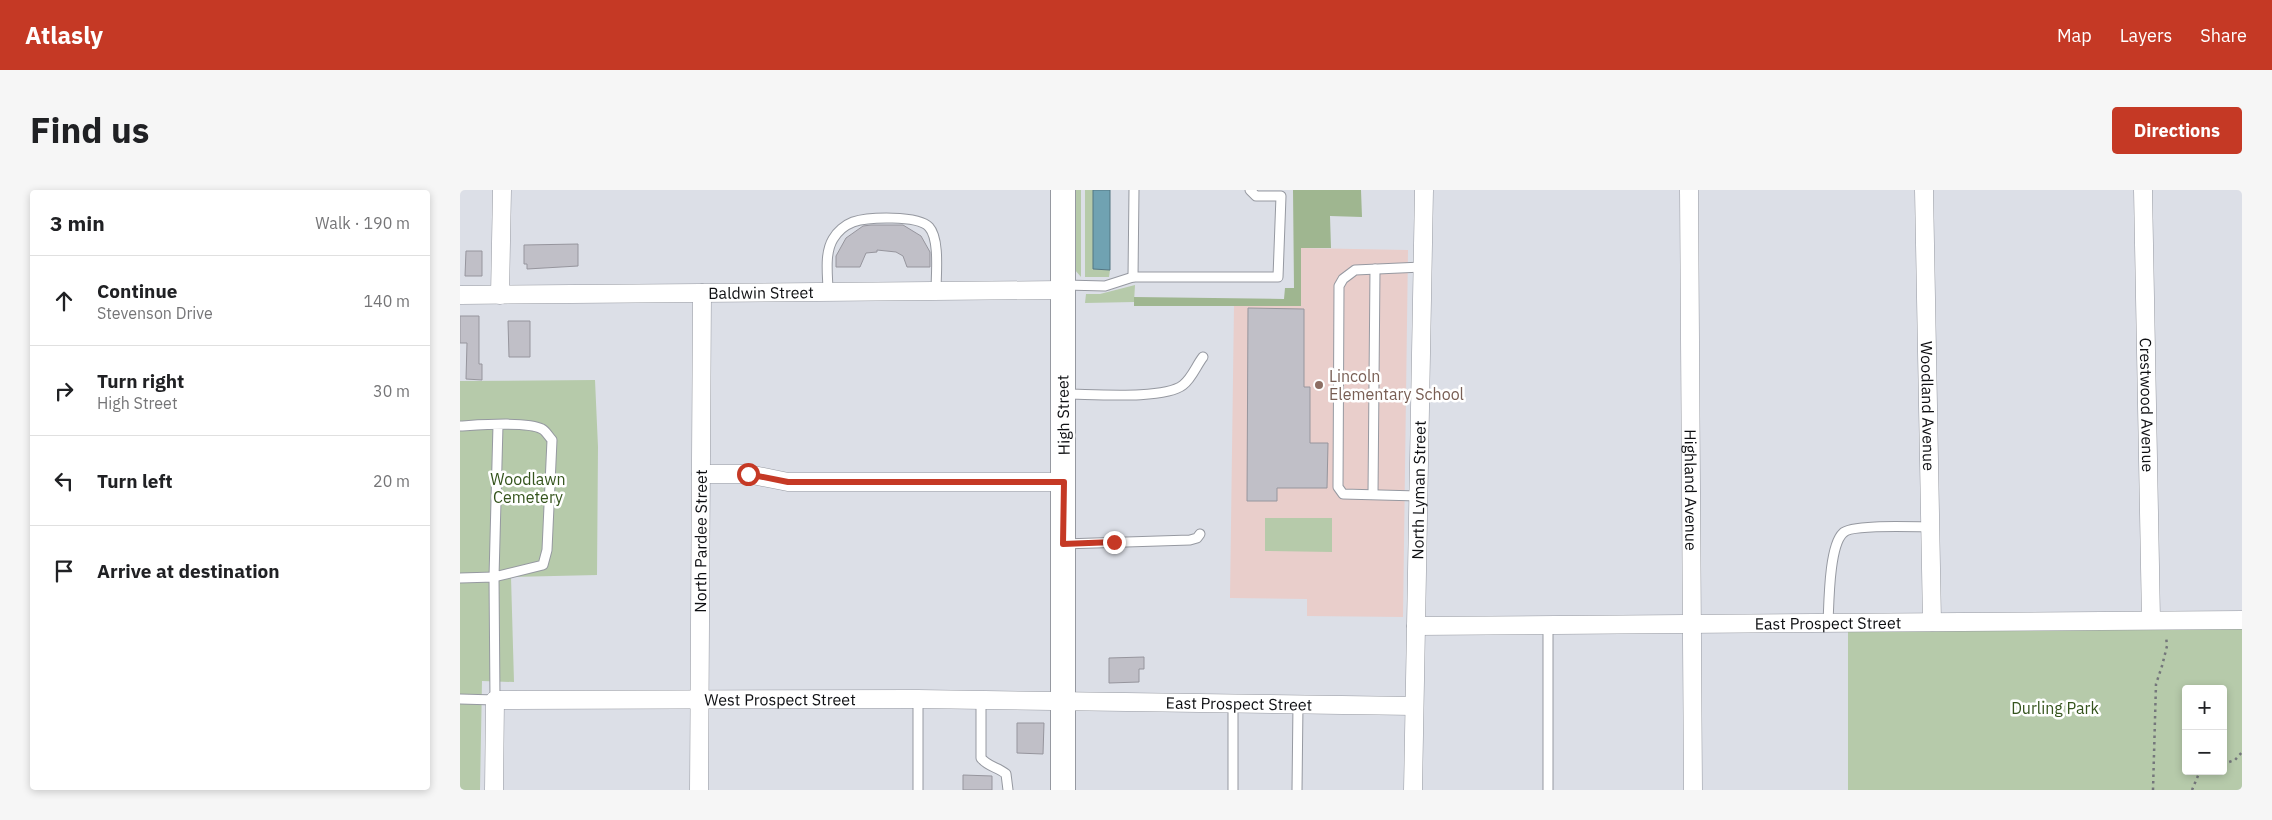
<!DOCTYPE html>
<meta charset="utf-8">
<style>
:root{--surface:#fff;--page:#f6f6f6;--text:#202124;--muted:#757577;--line:#e0e0e0;--accent:#c53925}
body{margin:0;font-family:"IBM Plex Sans",sans-serif;background:var(--page);color:var(--text)}
.controls{position:absolute;right:15px;bottom:15px;display:grid;overflow:hidden;border-radius:5px;box-shadow:0 2px 8px #0003}
.controls button{width:45px;height:45px;display:grid;place-items:center;padding:0;border:0;border-bottom:1px solid var(--line);background:var(--surface);color:var(--text);font:25px sans-serif}
.stop{position:absolute;width:15px;height:15px;margin:-11px;border:4px solid #c53925;border-radius:50%;background:#fff}
.stop.end{background:#c53925;border-color:#fff;box-shadow:0 1px 5px #0008}
.list{margin:0;padding:0;list-style:none}
h2{display:flex;justify-content:space-between;align-items:center;height:65px;margin:0;padding:0 20px;font-size:21px}
h2 small{font-size:16px;font-weight:400;color:var(--muted)}
.list li{display:grid;grid-template-columns:32px 1fr auto;gap:15px;align-items:center;box-sizing:border-box;height:90px;padding:0 20px;border-top:1px solid var(--line)}
.list b{display:block;font-size:19px;white-space:nowrap}
.list p{margin:0;font-size:16px;white-space:nowrap;color:var(--muted)}
.list em{font-size:16px;font-style:normal;color:var(--muted)}
.icon{flex:none;width:28px;height:28px;fill:none;stroke:currentColor;stroke-width:2;stroke-linecap:round;stroke-linejoin:round}
.map{position:relative;flex:none;width:1782px;height:600px;overflow:hidden;border-radius:5px}
header{display:flex;align-items:center;gap:30px;box-sizing:border-box;height:70px;padding:0 25px;background:var(--accent);color:#fff}
header strong{font-size:24px}
nav{display:flex;gap:28px;margin-inline-start:auto;font-size:18px}
.intro{display:flex;align-items:center;justify-content:space-between;box-sizing:border-box;height:120px;padding:0 30px}
h1{margin:0;font-size:35px}
.button{padding:12px 22px;border-radius:5px;background:var(--accent);color:#fff;font-size:18px;font-weight:700}
main{display:flex;gap:30px;padding:0 30px}
aside{flex:1;background:var(--surface);border-radius:5px;box-shadow:0 2px 8px #0003}
.map>svg:first-child{display:block}
.education{fill:#e9cecb}
.green{fill:#b6caaa;fill-rule:evenodd}
.forest{fill:#9fb690}
.water{fill:#70a2b2;stroke:#537682}
.building{fill:#c0bfc7;stroke:#96959d}
.lines{fill:none;stroke-linecap:round;stroke-linejoin:round}
.service-casing{stroke:#9699a1;stroke-width:11}
.minor-casing{stroke:#9699a1;stroke-width:19}
.secondary-casing{stroke:#9699a1;stroke-width:26}
.path{stroke:#74767b;stroke-width:2.5;stroke-dasharray:2.5 4;stroke-linecap:butt}
.service{stroke:#fff;stroke-width:9}
.minor{stroke:#fff;stroke-width:18}
.secondary{stroke:#fff;stroke-width:24}
.route{stroke:#c53925;stroke-width:6}
.education-dot{fill:#8d6e63;stroke:#fff;stroke-width:2}
.labels{text-anchor:middle;dominant-baseline:central;stroke-width:5;stroke-linejoin:round;paint-order:stroke}
.street-label{font-size:16px;fill:#0e0f12;stroke:#fff}
.education-label{font-size:16px;fill:#785e54;stroke:#fff;text-anchor:start}
.park-label{font-size:16px;fill:#35541d;stroke:#fff}
</style>
<header>
<strong>Atlasly</strong>
<nav><a>Map</a><a>Layers</a><a>Share</a></nav>
</header>
<div class="intro"><h1>Find us</h1><a class="button">Directions</a></div>
<main>
<aside>
<h2>3 min<small>Walk · 190 m</small></h2>
<ul class="list">
<li><svg class="icon" aria-label="ahead" viewBox="0 0 24 24"><path d="M12 20V5M6 11l6-6 6 6"/></svg><div><b>Continue</b><p>Stevenson Drive</p></div><em>140 m</em></li>
<li><svg class="icon" aria-label="right" viewBox="0 0 24 24"><path d="M7 20v-9h11M14 6l5 5-5 5"/></svg><div><b>Turn right</b><p>High Street</p></div><em>30 m</em></li>
<li><svg class="icon" aria-label="left" viewBox="0 0 24 24"><path d="M17 20v-9H6M10 6l-5 5 5 5"/></svg><div><b>Turn left</b></div><em>20 m</em></li>
<li><svg class="icon" aria-label="arrive" viewBox="0 0 24 24"><path d="M6 21V4h12l-3 4 3 4H6"/></svg><div><b>Arrive at destination</b></div></li>
</ul>
</aside>
<div class="map">
<svg width="1782" height="600" viewBox="0 0 1782 600">
<rect width="100%" height="100%" fill="#dcdfe7"/>
<polygon class="education" points="841,58 948,60 943,427 847,426 847,409 770,408 774,115 841,116"/>
<g class="green">
<polygon points="615,0 621,0 621,87 615,80"/>
<polygon points="625,0 633,0 633,79 650,80 649,87 625,87"/>
<polygon points="675,95 674,112 625,113 626,104 640,104"/>
<polygon points="135,190 138,257 137,385 51,387 54,492 22,491 20,600 0,600 0,191"/>
<polygon points="805,328 872,328 872,362 805,361"/>
<path d="M1782 435V600H1388V439ZM1726 499H1763V581H1726Z"/>
</g>
<polygon class="forest" points="833,0 901,0 902,27 870,26 871,58 841,58 841,116 674,116 674,107 824,109 825,98 834,98"/>
<polygon class="water" points="633,0 650,0 650,80 633,79"/>
<g class="building">
<polygon points="411,35 443,35 461,46 470,62 470,77 447,77 443,66 436,62 417,60 417,62 406,63 400,77 376,77 376,66 386,48 403,36"/>
<polygon points="118,54 118,76 67,79 67,74 64,74 64,55"/>
<polygon points="6,61 22,61 22,86 5,86"/>
<polygon points="788,118 844,119 844,197 850,197 850,253 868,253 867,298 817,298 817,311 787,311"/>
<polygon points="0,126 19,126 19,174 22,174 22,190 6,189 7,153 0,153"/>
<polygon points="48,131 70,131 70,167 49,167"/>
<polygon points="684,467 684,479 679,479 679,492 649,493 649,468"/>
<polygon points="557,533 584,533 583,564 557,563"/>
<polygon points="503,585 532,586 532,600 503,600"/>
</g>
<g class="lines">
<defs>
<g id="service">
<polyline points="673,87 674,0"/>
<polyline points="605,95 645,96 673,87 818,87 821,6 796,6 790,0"/>
<path d="M368 102C368 86 364 64 373 49 377 42 385 35 393 32 408 27 458 25 469 37 480 49 476 85 476 101"/>
<path d="M605 204C632 204 704 210 723 195 732 188 736 176 743 167"/>
<path d="M0 236C18 235 68 231 82 239 86 241 89 247 92 250L87 360 83 375 34 387 38 235"/>
<polyline points="913,304 915,79"/>
<polyline points="958,306 883,304 878,297 879,96 883,89 895,80 962,77"/>
<polyline points="603,354 730,350 737,348 740,344"/>
<polyline points="0,388 34,387 35,510 0,509"/>
<path d="M1368 433C1369 413 1369 356 1383 343 1391 334 1455 337 1470 337"/>
<path d="M521 511V568C528 577 538 577 546 584L548 600"/>
<polyline points="458,600 458,509"/>
<polyline points="773,600 773,514"/>
<polyline points="837,600 838,514"/>
<polyline points="1088,600 1088,435"/>
</g>
<g id="minor">
<path id="s1" d="M1229 0 1233 600"/>
<path id="s2" d="M1464 0 1472 432"/>
<path id="s3" d="M1683 0 1691 430"/>
<path id="s4" d="M0 105 602 100"/>
<polyline points="40,105 42,0"/>
<polyline points="241,284 288,284 328,292 604,292"/>
<path id="s5" d="M956 436 1782 430"/>
<path id="s6" d="M34 600 35 510 458 509 954 516"/>
<path id="s7" d="M239 600 242 103"/>
<path id="s8" d="M953 600 964 0"/>
</g>
<polyline id="secondary" points="603,0 603,600"/>
</defs>
<use href="#service" class="service-casing"/>
<use href="#minor" class="minor-casing"/>
<use href="#secondary" class="secondary-casing"/>
<g class="path">
<polyline points="1763,574 1775,570 1782,562"/>
<polyline points="1693,600 1696,494 1702,476 1707,456 1706,446"/>
<polyline points="1732,600 1740,581"/>
</g>
<use href="#service" class="service"/>
<use href="#minor" class="minor"/>
<use href="#secondary" class="secondary"/>
</g>
<g class="lines">
<polyline class="route" points="288,284 328,292 604,292 603,354 654,352"/>
</g>
<circle class="education-dot" cx="859" cy="195" r="5"/>
<g class="labels">
<g class="street-label">
<text stroke="none"><textPath href="#s4" startOffset="301">Baldwin Street</textPath></text>
<text stroke="none"><textPath href="#s3" startOffset="215">Crestwood Avenue</textPath></text>
<text stroke="none"><textPath href="#s2" startOffset="216">Woodland Avenue</textPath></text>
<text transform="translate(603 225) rotate(-91)">High Street</text>
<text stroke="none"><textPath href="#s8" startOffset="300">North Lyman Street</textPath></text>
<text stroke="none"><textPath href="#s1" startOffset="300">Highland Avenue</textPath></text>
<text stroke="none"><textPath href="#s7" startOffset="249">North Pardee Street</textPath></text>
<text stroke="none"><textPath href="#s5" startOffset="412">East Prospect Street</textPath></text>
<text stroke="none"><textPath href="#s6" startOffset="375">West Prospect Street</textPath></text>
<text stroke="none"><textPath href="#s6" startOffset="834">East Prospect Street</textPath></text>
</g>
<g class="education-label">
<text x="869" y="186">Lincoln<tspan x="869" dy="18">Elementary School</tspan></text>
</g>
<g class="park-label">
<text x="68" y="289">Woodlawn<tspan x="68" dy="18">Cemetery</tspan></text>
<text x="1595" y="518">Durling Park</text>
</g>
</g>
</svg>
<div class="controls">
<button>+</button>
<button>−</button>
</div>
<div class="stop" style="left:288px;top:284px"></div>
<div class="stop end" style="left:654px;top:352px"></div>
</div>
</main>
